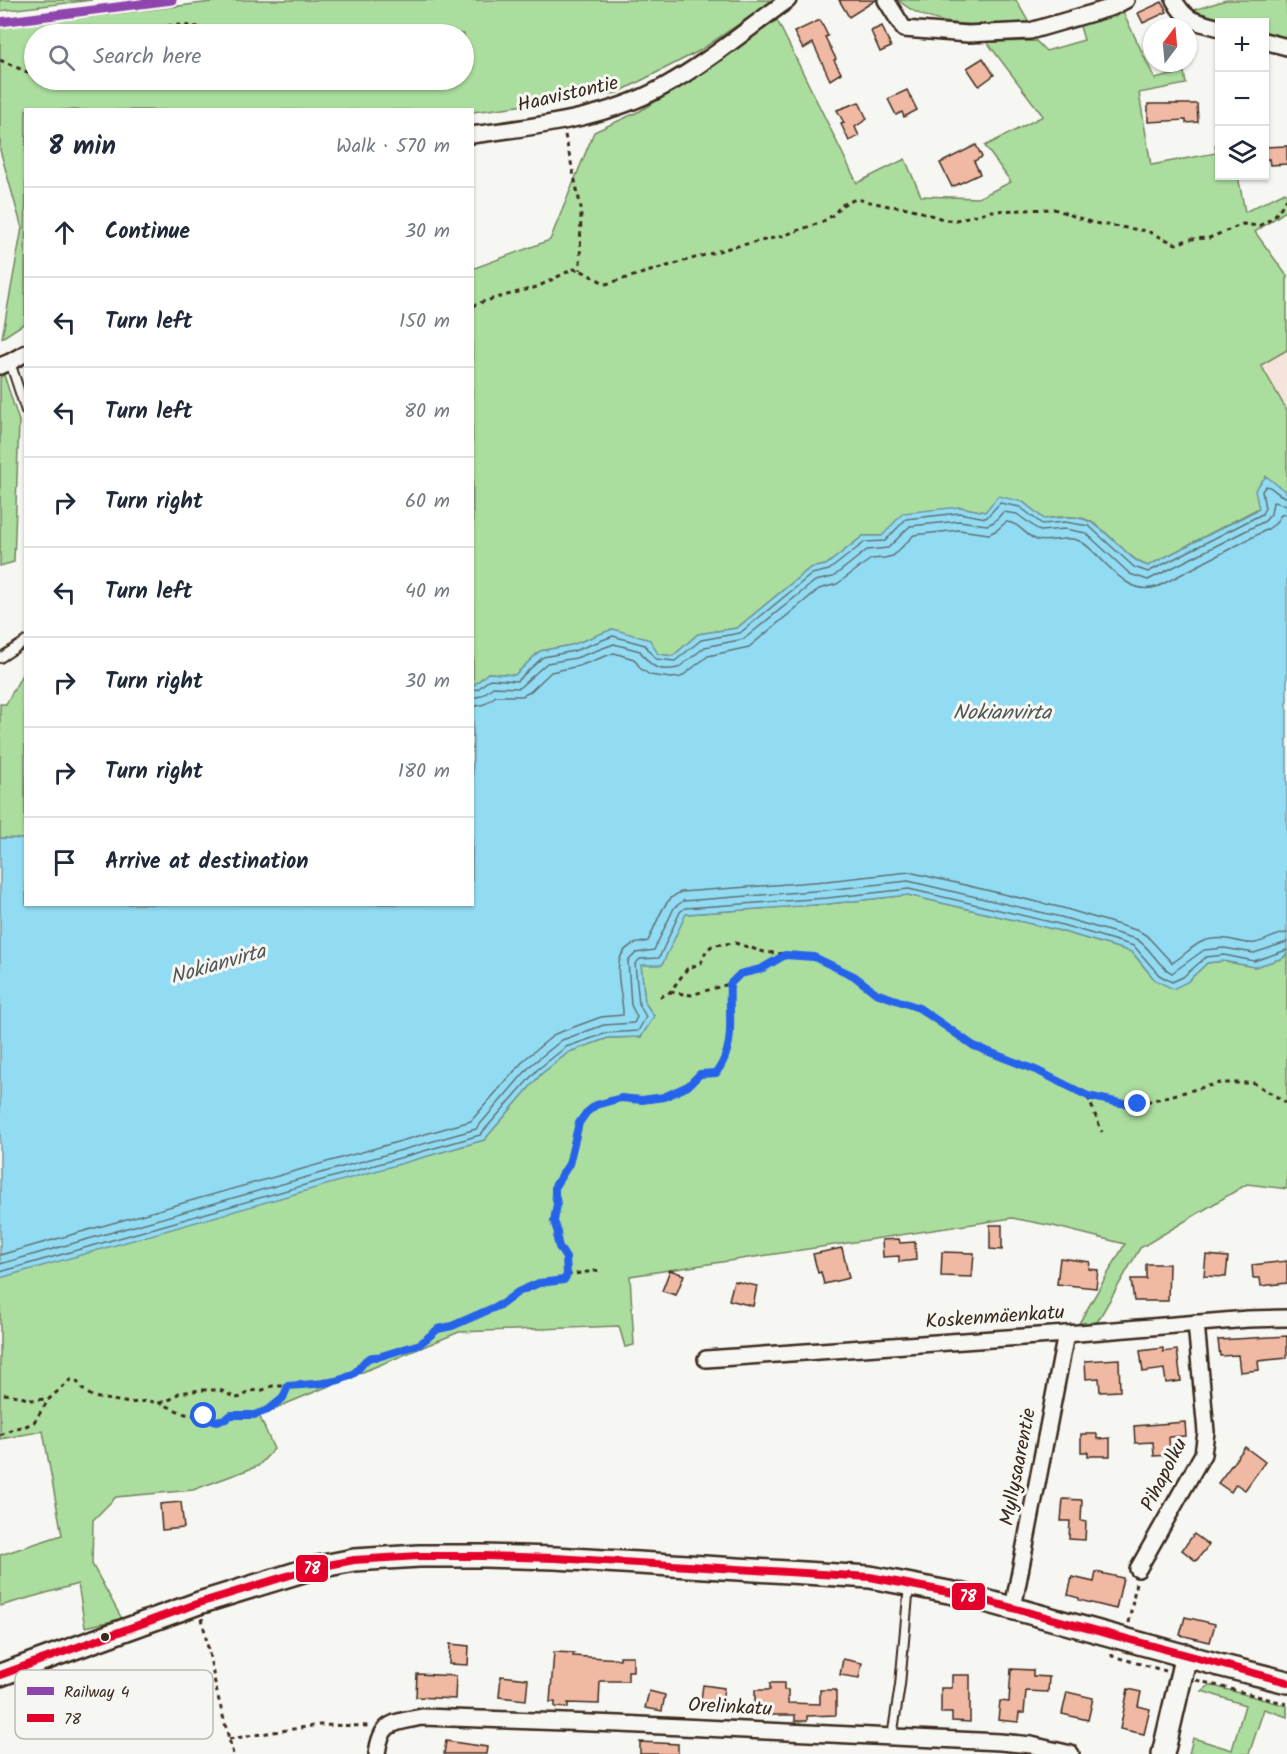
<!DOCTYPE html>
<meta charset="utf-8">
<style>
:root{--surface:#fff;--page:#f2f2f3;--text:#1f2937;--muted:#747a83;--line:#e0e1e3}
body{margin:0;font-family:Kalam,sans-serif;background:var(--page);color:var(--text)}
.controls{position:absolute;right:18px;top:18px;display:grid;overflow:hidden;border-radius:0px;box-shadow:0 2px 4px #0004}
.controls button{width:54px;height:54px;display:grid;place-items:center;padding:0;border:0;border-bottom:2px solid var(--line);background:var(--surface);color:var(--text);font:30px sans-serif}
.compass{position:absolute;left:1143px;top:18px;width:54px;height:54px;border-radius:50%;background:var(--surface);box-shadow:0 2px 4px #0004;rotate:16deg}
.stop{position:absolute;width:18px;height:18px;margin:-14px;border:4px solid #2563eb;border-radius:50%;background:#fff}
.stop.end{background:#2563eb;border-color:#fff;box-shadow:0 2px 6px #0008}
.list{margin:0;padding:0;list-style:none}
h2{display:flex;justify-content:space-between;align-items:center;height:78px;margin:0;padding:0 24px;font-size:26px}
h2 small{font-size:20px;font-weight:400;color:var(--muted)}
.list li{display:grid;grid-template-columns:39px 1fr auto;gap:18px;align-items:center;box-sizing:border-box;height:90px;padding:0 24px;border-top:2px solid var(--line)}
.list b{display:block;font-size:22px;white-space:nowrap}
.list em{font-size:20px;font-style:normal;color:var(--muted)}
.icon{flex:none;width:33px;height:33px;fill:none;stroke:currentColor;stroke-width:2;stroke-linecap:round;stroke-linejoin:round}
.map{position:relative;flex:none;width:1287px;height:1754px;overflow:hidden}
.search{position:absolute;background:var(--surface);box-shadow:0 2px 4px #0004;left:24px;top:24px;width:450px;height:66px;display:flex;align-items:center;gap:15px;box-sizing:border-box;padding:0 21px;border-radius:33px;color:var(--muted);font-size:22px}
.panel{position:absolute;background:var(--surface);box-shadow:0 2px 4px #0004;left:24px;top:108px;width:450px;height:798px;border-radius:0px}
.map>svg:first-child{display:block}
.built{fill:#f4e4db}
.green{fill:#abdd9e;stroke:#73845e;stroke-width:1.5;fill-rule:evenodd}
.water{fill:#92dcf3;stroke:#6f959e;stroke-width:1.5}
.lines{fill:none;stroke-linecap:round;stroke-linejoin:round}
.shore{stroke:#5e7173;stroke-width:1.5}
.building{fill:#f0b9a4;stroke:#3b2a1e;stroke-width:1.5}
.lane-casing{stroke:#3b2a1e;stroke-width:12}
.street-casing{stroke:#3b2a1e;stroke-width:20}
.secondary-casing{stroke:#3b2a1e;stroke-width:26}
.path{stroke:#3b2a1e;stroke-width:3;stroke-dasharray:4.5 4.5;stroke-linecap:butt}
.lane{stroke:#f6f6f2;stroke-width:8}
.street{stroke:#f6f6f2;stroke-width:15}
.secondary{stroke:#f6f6f2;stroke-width:21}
.bus-1-casing{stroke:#f6f6f2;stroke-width:12}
.bus-1{stroke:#e4002b;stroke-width:8}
.rail-1-casing{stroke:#f6f6f2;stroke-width:14}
.rail-1{stroke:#8e44ad;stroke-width:9}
.route{stroke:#2563eb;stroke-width:8}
.bus-dot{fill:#3b2a1e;stroke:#f6f6f2;stroke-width:2}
.labels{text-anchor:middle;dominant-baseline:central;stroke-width:6;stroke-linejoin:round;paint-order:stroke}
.street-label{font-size:20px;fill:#3b2a1e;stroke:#f6f6f2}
.water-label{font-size:21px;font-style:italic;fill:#515653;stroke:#f6f6f2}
.key{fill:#f6f6f2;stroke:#beb9b2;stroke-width:1.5}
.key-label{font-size:16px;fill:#3b2a1e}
.line-badge{stroke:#f6f6f2;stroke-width:2}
.badge-label{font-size:16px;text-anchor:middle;font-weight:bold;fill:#fff}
</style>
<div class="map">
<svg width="1287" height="1754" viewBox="0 0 1287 1754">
<rect width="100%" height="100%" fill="#f6f6f2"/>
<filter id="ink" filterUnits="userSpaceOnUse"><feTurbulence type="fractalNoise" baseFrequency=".0167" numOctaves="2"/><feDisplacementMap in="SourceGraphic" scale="12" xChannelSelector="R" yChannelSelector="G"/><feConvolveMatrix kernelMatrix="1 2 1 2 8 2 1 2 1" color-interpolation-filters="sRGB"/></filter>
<g filter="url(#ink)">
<polygon class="built" points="1287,350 1287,411 1261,365"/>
<g class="green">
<polygon points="0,0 92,0 0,11"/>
<path d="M228 0H774L699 51 617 93 473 112 472 110H26L25 323 2 338 22 228 0 150V28ZM34 34H464V80H34Z"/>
<path d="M898 0H1016L1029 23C983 24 935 32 898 0Z"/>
<polygon points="1226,0 1287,0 1287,41 1265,35 1264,22 1219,23 1187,12"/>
<path d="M1122 10 1155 79 1184 72 1186 84 1139 93 1151 165 1216 153 1215 145 1219 144 1220 176H1238L1245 212 1285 192 1287 195V210L1255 232 1287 276V350L1261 365 1287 411V493L1266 477 1259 508 1148 566C1137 562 1130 556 1122 548 1092 520 1087 512 1044 519L1023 502 985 512 960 507 882 536H863L826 565 810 568 737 628 698 634 673 656 658 654 613 629 572 645 540 651 515 675 488 673 473 686 472 269 550 240 594 132 640 111 695 77 777 20 857 183 905 159 921 196 978 198 1011 182 985 146 1043 116 987 42 1036 41 1046 51 1084 40 1079 23Z"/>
<polygon points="4,375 19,421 14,562 0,566 0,377"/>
<polygon points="25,669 25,839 0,838 0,704 6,704"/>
<polygon points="908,895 1057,930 1132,952 1155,980 1187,982 1207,963 1223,961 1255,967 1283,958 1287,953 1287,1189 1247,1184 1140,1248 1096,1324 1078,1325 1125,1244 1053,1226 1012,1218 630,1276 634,1345 625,1347 619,1326 459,1332 259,1415 274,1449 258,1466 193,1490 116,1497 93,1520 92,1564 122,1619 85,1627 78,1584 0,1606 0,1555 62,1535 43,1431 0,1439 0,1274 484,1140 541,1074 569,1052 608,1038 641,1037 654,1016 645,1003 641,965 662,964 685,914 828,904"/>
<polygon points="1210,1685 1287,1706 1287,1717 1264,1709 1249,1754 1189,1754 1193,1738 1232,1750 1245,1705 1202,1691"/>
</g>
<path class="water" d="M1266 476 1287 493V953L1283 958 1255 967 1223 961 1207 963 1187 982 1173 989 1155 980 1132 952 1057 930 908 895 828 904 686 914 662 965H641L645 1003 654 1016 641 1037 608 1038 569 1052 541 1074 484 1140 0 1278V838L25 839 26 904H472L473 686 488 673 515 675 540 651 572 645 613 629 650 640 658 654 673 656 698 634 737 628 810 568 826 565 863 536H882L903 513 960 507 985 512 998 496 1023 502 1044 519C1087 513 1091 520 1122 548 1130 556 1137 563 1148 566L1259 509 1255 490Z"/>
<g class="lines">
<g class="shore">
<path d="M472 690 478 689 490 679 517 681 543 657 574 651 613 636 645 645 656 659 675 661 701 640 740 633 812 574 829 570 865 542 885 541 906 519 959 513 986 518 1000 503 1020 507 1042 524 1065 522 1089 526 1134 567 1148 572 1262 514 1265 508 1262 491 1266 486C1274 487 1278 497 1287 497"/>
<path d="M472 698 481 696 493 687 519 688 547 663 576 658 614 644 640 651C651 667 657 672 678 668L705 647 744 639 815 581 833 577 867 550 888 548 910 526 959 521 987 525 994 522 1003 512 1017 514 1040 531 1065 529 1086 533 1130 574 1148 580 1265 521 1271 514 1273 502 1287 505"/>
<path d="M472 707 485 704 496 696H522L530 692 551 672 579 666 614 653 634 659 641 669 650 675 671 678 681 677 708 656 749 647 819 589 837 584 871 559 884 558 893 556 914 535 959 530 989 534 997 530 1006 522C1019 522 1025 536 1037 540 1052 544 1069 533 1083 543 1106 558 1126 599 1159 586L1268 529 1275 524 1281 515 1287 514"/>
<path d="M0 1255 471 1121 525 1059 555 1034 601 1017 623 1015C624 995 608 959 630 946 635 942 642 943 648 941 657 924 662 899 681 892L826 881 909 872 1063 908 1139 931 1147 936 1172 963C1193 950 1197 936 1227 939 1236 940 1246 945 1255 943 1266 941 1275 934 1287 933"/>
<path d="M0 1264 476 1129 531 1065 562 1040 604 1025 634 1023 637 1017 631 1005 628 961 636 953 654 950 674 908 683 901 827 890 908 881 1061 917 1136 939C1151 947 1157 966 1172 973L1204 950 1224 948 1254 953 1287 942"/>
<polyline points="0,1272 480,1135 537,1070 566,1047 607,1033 638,1031 646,1017 639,1004 635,964 640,959 659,958 680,912 685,908 827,898 909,889 1059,924 1134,946 1159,975 1172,982 1183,977 1206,957 1224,955 1254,961 1287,950"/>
</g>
</g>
<g class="building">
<polygon points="839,0 876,0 849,17"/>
<polygon points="1162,2 1167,12 1143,23 1138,13"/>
<polygon points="820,20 828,36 825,37 836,59 834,60 841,73 830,80 813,43 803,49 794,32"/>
<polygon points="882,26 891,47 880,52 871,31"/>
<polygon points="983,58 994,75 979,86 967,68"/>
<polygon points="907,90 917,110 904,117 902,112 896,115 888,99"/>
<polygon points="859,102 867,119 855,127 859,136 849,141 841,124 844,123 837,110"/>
<polygon points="1148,104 1197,104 1198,122 1186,123 1186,120 1148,122"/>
<polygon points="976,145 982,157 974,161 980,174 952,187 940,163"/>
<polygon points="1287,146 1287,164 1270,165 1269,159 1264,160 1264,147"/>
<polygon points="990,1225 1002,1225 1002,1250 990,1249"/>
<polygon points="899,1239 900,1243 915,1242 916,1260 899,1262 899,1256 883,1257 882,1240"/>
<polygon points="842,1248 849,1278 824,1284 821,1272 818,1273 813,1254"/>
<polygon points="942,1252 974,1253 972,1277 941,1276"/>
<polygon points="1206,1255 1228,1257 1226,1277 1204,1276"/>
<polygon points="1060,1258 1090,1262 1089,1269 1098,1270 1096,1288 1057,1284"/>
<polygon points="1287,1261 1287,1283 1261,1286 1260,1278 1253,1278 1252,1265"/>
<polygon points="1146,1264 1169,1264 1168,1301 1134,1301 1131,1279 1146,1279"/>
<polygon points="670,1270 684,1275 676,1295 662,1291"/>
<polygon points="734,1281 757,1286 753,1306 729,1300"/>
<polygon points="1287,1336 1287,1358 1258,1361 1259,1370 1240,1372 1238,1355 1220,1356 1218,1340"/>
<polygon points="1163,1348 1163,1352 1177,1350 1181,1381 1166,1383 1164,1369 1143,1372 1140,1351"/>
<polygon points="1119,1359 1120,1391 1100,1392 1099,1378 1086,1379 1085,1361"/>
<polygon points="1185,1422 1186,1436 1169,1437 1170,1455 1154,1456 1153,1442 1135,1443 1134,1426"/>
<polygon points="1081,1434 1097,1434 1097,1439 1110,1438 1110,1456 1088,1456 1088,1452 1081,1452"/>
<polygon points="1245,1447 1265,1462 1245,1490 1236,1484 1231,1492 1218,1483"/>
<polygon points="1063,1499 1082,1500 1081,1521 1086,1522 1085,1540 1069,1539 1070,1521 1061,1521"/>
<polygon points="181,1502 184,1528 162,1530 160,1504"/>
<polygon points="1194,1534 1209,1545 1196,1561 1182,1550"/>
<polygon points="1096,1572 1123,1578 1116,1609 1079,1600 1079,1598 1068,1595 1072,1577 1094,1582"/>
<polygon points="1185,1617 1215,1624 1210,1642 1180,1635"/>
<polygon points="450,1644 469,1646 468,1665 449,1664"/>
<polygon points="554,1652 574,1653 573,1656 620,1659 620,1656 633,1656 633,1671 628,1671 628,1681 600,1681 599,1704 568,1703 568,1708 555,1707 555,1702 550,1702"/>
<polygon points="843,1659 862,1663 859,1678 840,1675"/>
<polygon points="1011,1669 1033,1670 1033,1676 1049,1677 1048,1692 1026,1691 1024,1713 1019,1713 1018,1722 998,1720 1000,1701 1009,1702"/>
<polygon points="417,1674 456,1676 455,1699 416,1697"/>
<polygon points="952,1675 970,1675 970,1722 952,1721 952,1713 941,1713 941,1688 952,1688"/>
<polygon points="501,1676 528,1679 526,1700 499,1697"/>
<polygon points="770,1683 784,1683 784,1690 788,1690 788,1703 820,1704 820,1690 836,1690 836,1715 807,1716 807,1721 795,1721 795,1715 764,1715 764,1709 755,1709 755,1690 770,1690"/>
<polygon points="703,1685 724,1688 721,1709 700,1707"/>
<polygon points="1128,1689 1141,1692 1138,1706 1150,1709 1144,1734 1120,1729"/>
<polygon points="649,1691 665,1695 662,1711 645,1708"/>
<polygon points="1067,1692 1093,1698 1088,1720 1062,1714"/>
<polygon points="446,1741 487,1747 486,1754 444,1754"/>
<polygon points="640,1742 678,1744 678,1754 640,1754"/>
</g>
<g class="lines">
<defs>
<g id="lane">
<polyline points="10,362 26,411"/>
<polyline points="0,658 26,641"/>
<polyline points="892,1737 900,1685 909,1585"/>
</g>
<g id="street">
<polyline points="886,0 904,29 968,34 1030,31 1113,7 1126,0"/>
<path d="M1174 0C1187 23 1196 21 1220 28"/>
<polyline points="1264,41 1287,47"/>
<path d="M472 135C537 126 605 119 663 87 707 63 747 29 788 0"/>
<polyline points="0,366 10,362 26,353"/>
<polyline points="706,1359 1066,1334 1248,1319 1287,1318"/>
<polyline points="1138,1569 1203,1454 1206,1432 1196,1323"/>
<polyline points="1013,1608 1066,1334"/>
<path d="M377 1754C381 1721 393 1723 422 1717L620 1724 1000 1742 1031 1745 1071 1754"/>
</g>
<g id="secondary">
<polyline points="0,1675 199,1603 313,1568 354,1560 419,1556 484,1556 555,1558 870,1577 964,1595 1219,1665 1287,1682"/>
<polyline points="1163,1754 1186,1655"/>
</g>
</defs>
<use href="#lane" class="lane-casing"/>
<use href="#street" class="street-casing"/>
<use href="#secondary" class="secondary-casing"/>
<g class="path">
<path d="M142 34C165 22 183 24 208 29"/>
<polyline points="0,60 34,75"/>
<polyline points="565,135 581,208 580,270"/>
<polyline points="472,306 485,301 537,287 573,269 580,270 606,284 729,248 782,236 822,222 833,215 842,205 856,199 889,206 909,208 946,220 956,220 991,211 1054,209 1093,223 1147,231 1176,244 1190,239 1209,238 1243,224 1259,226 1273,218 1287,199"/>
<polyline points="670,992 691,995 729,984"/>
<polyline points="660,997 670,992 687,969 701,963 706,951 713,945 735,943 764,952 814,957 854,976 876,993 919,1008 974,1046 1038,1071 1088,1097 1120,1103 1138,1104 1220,1083 1254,1083 1287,1103"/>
<polyline points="1088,1097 1102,1132"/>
<polyline points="567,1275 601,1270"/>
<polyline points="4,1394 19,1396 29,1400 49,1399"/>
<path d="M160 1403 171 1399 179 1393 201 1390H220L236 1398 242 1397 250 1391 263 1390 272 1386H288L342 1379 354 1373 366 1359 372 1356 378 1357 420 1344 438 1329 452 1326 502 1304 518 1292 539 1283 564 1280 567 1275 566 1258 559 1247 557 1239 559 1233 554 1221 557 1204 555 1194V1186L569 1164 579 1123 586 1113 596 1105 621 1098 642 1100 665 1097 688 1086 700 1074 715 1073C737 1045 728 1016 730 984L740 974 761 968 785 955"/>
<polyline points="0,1435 15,1428 24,1427 34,1422 49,1399 70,1380 76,1380 82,1389 93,1397 130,1403 148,1401 160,1403 185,1414 204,1416 216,1421 226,1419 231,1415 254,1415 268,1411 283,1398 288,1386"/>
<polyline points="202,1618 217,1693 233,1754"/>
<polyline points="1129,1623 1136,1582"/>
<polyline points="1112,1654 1112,1656 1166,1671"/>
<polyline points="1196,1680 1287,1704"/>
<polyline points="229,1739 319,1725 370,1726"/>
</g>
<use href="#lane" class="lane"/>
<use href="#street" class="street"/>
<use href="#secondary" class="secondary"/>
<defs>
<polyline id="bus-1" points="0,1675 199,1603 313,1568 354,1560 419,1556 484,1556 555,1558 870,1577 964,1595 1287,1682"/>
</defs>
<use href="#bus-1" class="bus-1-casing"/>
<use href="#bus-1" class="bus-1"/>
<defs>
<polyline id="rail-1" points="0,22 172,0"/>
</defs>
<use href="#rail-1" class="rail-1-casing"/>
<use href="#rail-1" class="rail-1"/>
</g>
</g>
<g class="lines" filter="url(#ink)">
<path class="route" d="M204 1416 216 1421 226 1419 231 1415H254L268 1410 283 1398 288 1386C308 1384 336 1385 353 1374 363 1367 364 1355 378 1357L420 1344 438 1329 452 1326 502 1304 518 1292 539 1283 564 1280 567 1275 566 1258 559 1247 557 1239 558 1233 554 1221 557 1204 555 1194V1186L569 1164 579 1123 586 1113 596 1105 621 1098 642 1100 664 1097 688 1086 700 1074 716 1073C737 1045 728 1016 730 984L740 974 761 969 785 955 814 957 854 976 876 993 919 1008 974 1046 1038 1071 1088 1096 1120 1103 1138 1104"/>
</g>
<circle class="bus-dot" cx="105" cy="1637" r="5"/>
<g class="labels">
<g class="street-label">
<text transform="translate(568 95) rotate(-13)">Haavistontie</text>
<text transform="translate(995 1318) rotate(-4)">Koskenmäenkatu</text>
<text transform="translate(1019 1467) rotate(-79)">Myllysaarentie</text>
<text transform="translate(1165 1475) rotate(-63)">Pihapolku</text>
<text transform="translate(730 1708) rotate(3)">Orelinkatu</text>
</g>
<g class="water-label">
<text x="1002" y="713">Nokianvirta</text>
<text transform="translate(218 965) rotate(-16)">Nokianvirta</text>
</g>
</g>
<rect x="15" y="1670" width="198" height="69" rx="9" class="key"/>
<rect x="27" y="1687" width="27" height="8" fill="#8e44ad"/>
<rect x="27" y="1714" width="27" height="8" fill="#e4002b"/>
<g class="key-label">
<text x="64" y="1697">Railway 4</text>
<text x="64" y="1724">78</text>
</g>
<g class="line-badge">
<rect x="295" y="1554" width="34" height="29" rx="6" fill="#e4002b"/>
<rect x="951" y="1582" width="35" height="29" rx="6" fill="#e4002b"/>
</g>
<g class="badge-label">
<text x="312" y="1574">78</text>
<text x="968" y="1602">78</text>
</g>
</svg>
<div class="controls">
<button>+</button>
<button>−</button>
<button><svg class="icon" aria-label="layers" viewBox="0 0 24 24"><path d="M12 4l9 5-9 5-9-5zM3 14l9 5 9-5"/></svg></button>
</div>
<svg class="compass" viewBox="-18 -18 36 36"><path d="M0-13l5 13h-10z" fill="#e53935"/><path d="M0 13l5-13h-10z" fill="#747a83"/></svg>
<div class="stop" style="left:204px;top:1416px"></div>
<div class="stop end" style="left:1138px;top:1104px"></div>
<div class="search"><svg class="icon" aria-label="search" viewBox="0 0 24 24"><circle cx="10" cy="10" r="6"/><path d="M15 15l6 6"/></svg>Search here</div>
<section class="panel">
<h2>8 min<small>Walk · 570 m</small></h2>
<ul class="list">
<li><svg class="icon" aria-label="ahead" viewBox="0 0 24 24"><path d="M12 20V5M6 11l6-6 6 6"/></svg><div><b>Continue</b></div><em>30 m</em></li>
<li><svg class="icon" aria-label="left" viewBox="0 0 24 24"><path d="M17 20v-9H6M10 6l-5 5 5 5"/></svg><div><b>Turn left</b></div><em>150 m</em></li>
<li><svg class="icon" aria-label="left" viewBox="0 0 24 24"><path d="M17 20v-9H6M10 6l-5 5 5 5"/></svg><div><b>Turn left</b></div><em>80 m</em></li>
<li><svg class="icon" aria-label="right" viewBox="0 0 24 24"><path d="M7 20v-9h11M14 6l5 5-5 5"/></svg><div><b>Turn right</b></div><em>60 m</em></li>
<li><svg class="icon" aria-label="left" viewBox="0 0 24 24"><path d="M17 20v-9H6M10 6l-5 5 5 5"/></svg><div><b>Turn left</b></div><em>40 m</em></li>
<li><svg class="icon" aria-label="right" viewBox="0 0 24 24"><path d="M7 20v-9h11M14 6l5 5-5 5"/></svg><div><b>Turn right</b></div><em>30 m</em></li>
<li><svg class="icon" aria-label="right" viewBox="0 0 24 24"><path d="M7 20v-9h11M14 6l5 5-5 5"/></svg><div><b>Turn right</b></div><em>180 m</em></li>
<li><svg class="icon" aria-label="arrive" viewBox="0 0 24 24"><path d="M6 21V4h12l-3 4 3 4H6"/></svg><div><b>Arrive at destination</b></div></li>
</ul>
</section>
</div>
